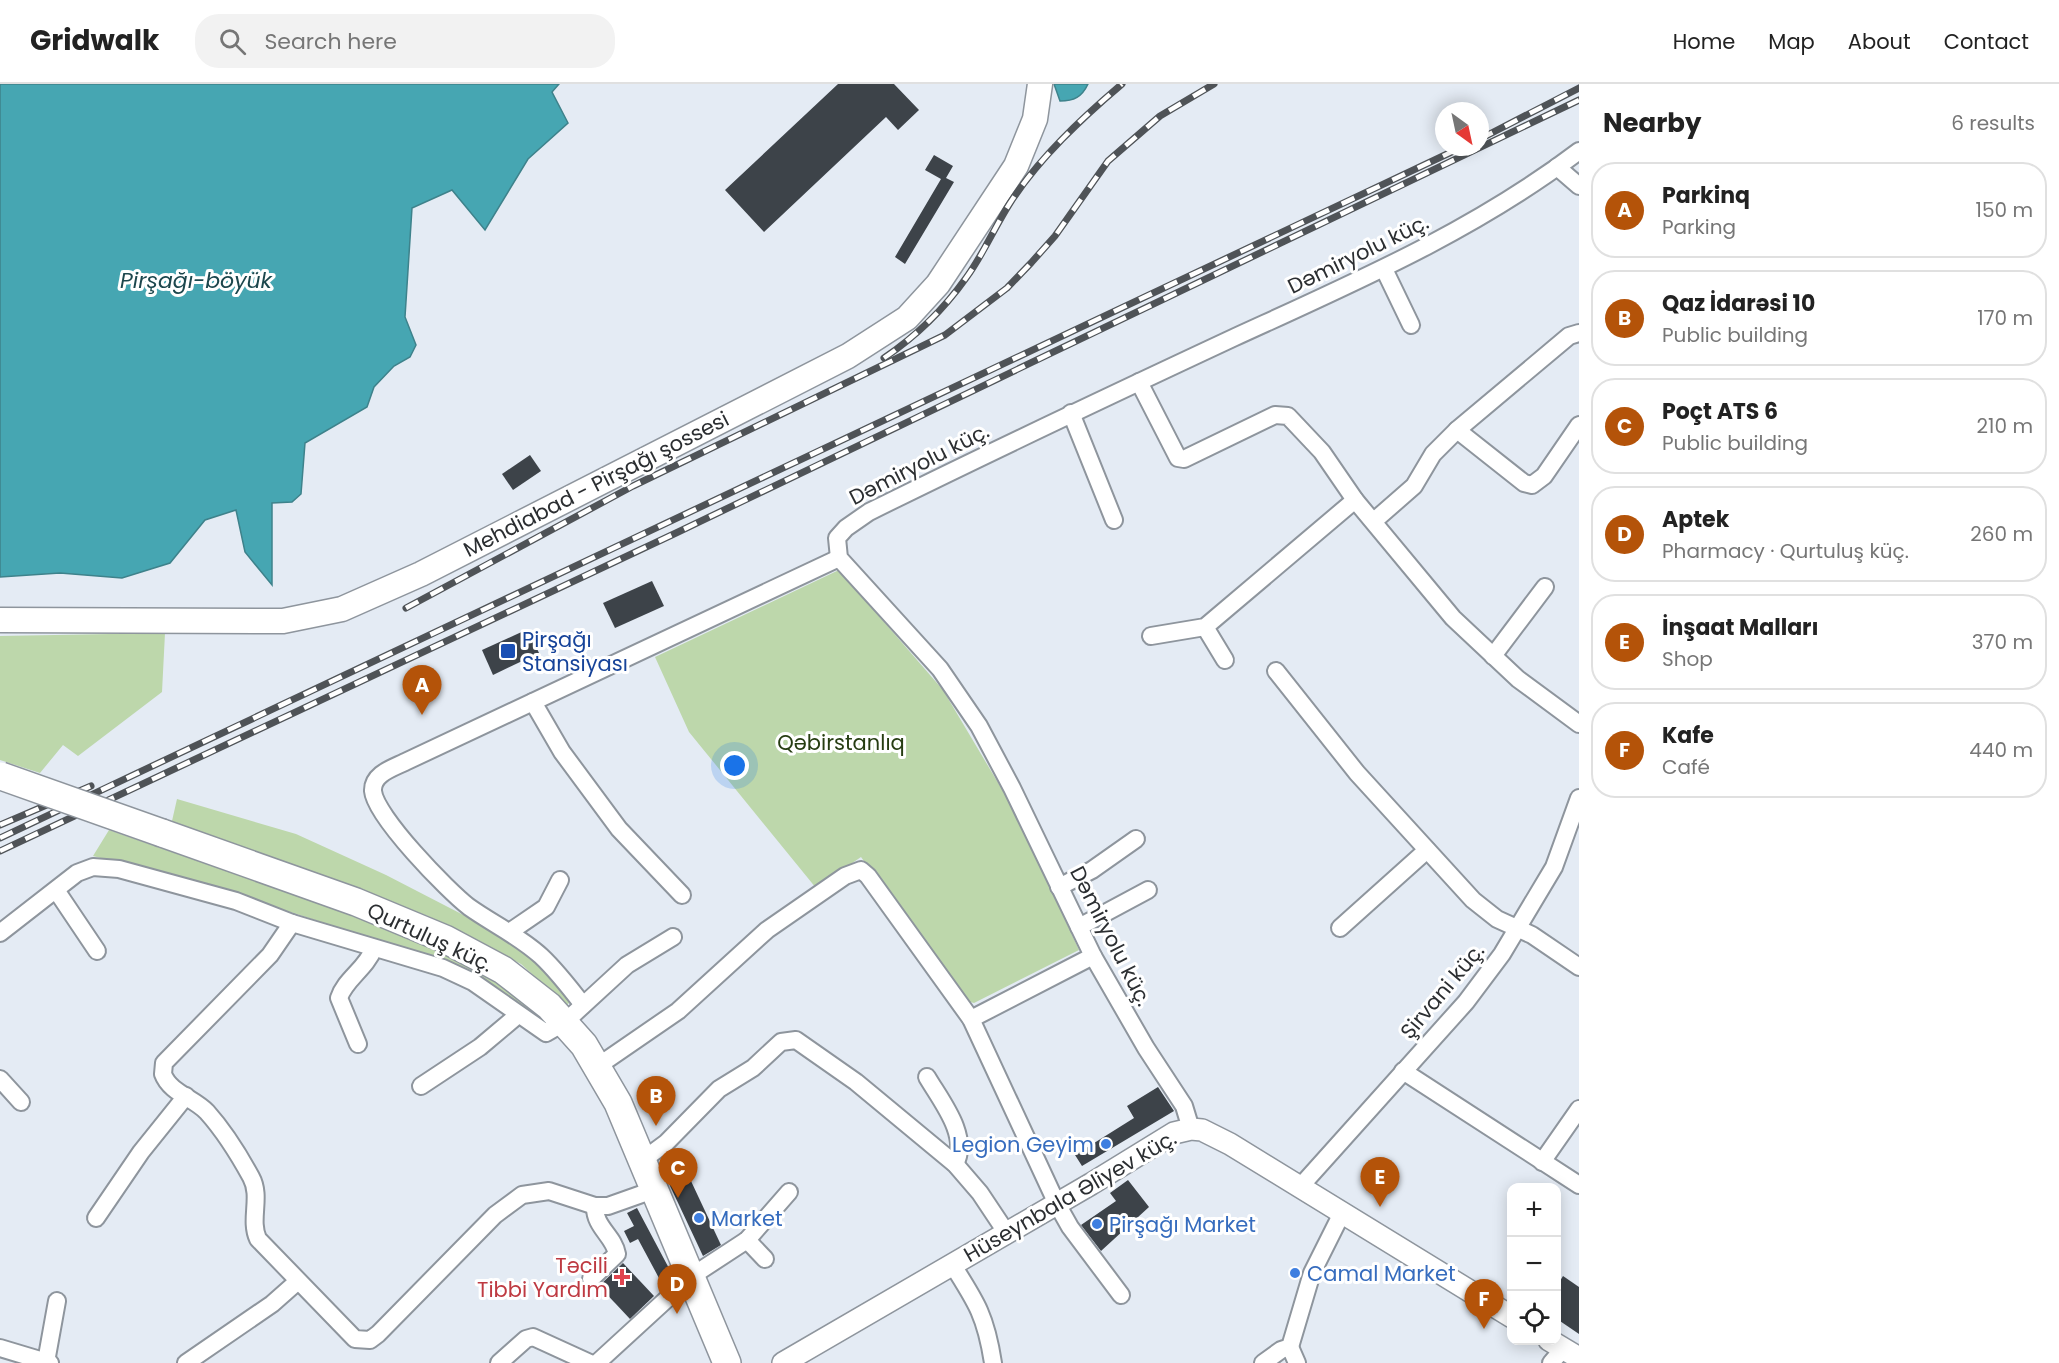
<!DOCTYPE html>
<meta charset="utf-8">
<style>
:root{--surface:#fff;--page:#f2f2f2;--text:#222;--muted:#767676;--line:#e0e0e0;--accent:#b45309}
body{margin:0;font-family:Poppins,sans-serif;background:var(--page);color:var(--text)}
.controls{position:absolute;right:18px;bottom:18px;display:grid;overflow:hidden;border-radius:12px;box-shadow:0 3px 15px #0003}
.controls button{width:54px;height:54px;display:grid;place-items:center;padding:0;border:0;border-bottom:2px solid var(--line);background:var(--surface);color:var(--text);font:30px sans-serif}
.compass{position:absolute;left:1435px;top:18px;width:54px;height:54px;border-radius:50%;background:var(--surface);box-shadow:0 3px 15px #0003;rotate:147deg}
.you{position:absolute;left:735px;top:682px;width:21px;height:21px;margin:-15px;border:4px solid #fff;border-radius:50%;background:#1a73e8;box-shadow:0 0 0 9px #1a73e833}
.badge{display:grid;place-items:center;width:39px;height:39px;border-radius:50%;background:var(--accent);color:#fff;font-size:20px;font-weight:700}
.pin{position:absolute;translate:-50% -50px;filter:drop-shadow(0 2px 3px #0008)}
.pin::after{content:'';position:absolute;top:32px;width:21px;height:18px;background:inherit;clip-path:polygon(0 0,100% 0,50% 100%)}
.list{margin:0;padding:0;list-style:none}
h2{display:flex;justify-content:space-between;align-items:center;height:78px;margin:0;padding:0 24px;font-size:26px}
h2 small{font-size:20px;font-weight:400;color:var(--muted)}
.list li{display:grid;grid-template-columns:39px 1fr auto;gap:18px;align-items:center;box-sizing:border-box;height:96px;margin:0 12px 12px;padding:0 12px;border:2px solid var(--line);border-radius:24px}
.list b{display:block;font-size:22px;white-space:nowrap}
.list p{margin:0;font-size:20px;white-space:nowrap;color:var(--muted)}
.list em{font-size:20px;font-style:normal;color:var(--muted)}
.icon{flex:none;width:33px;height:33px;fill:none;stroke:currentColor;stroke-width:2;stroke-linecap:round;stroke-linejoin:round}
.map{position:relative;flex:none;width:1579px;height:1279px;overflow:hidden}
header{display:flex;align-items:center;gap:36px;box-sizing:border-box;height:84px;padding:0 30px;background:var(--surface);border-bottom:2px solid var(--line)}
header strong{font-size:28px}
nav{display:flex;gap:33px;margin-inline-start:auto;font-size:21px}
.search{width:420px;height:54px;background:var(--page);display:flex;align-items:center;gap:15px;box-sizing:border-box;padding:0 21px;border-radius:24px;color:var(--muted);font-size:22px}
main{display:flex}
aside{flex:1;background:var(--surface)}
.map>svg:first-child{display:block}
.green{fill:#bdd7ab}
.water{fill:#46a6b2;stroke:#3e828b;stroke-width:1.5}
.building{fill:#3d4349}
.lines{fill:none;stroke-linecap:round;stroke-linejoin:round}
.minor-casing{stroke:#8e959d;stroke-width:20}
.tertiary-casing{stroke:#8e959d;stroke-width:24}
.secondary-casing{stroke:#8e959d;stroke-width:27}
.primary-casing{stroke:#8e959d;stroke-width:30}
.minor{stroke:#fff;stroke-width:16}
.tertiary{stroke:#fff;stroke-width:21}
.secondary{stroke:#fff;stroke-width:24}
.primary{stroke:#fff;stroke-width:27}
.rail-casing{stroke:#4f5357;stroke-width:7}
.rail{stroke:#fff;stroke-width:4.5;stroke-dasharray:14;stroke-linecap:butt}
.primary-bridge-casing{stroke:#8e959d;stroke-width:30;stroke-linecap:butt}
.primary-bridge{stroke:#fff;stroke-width:27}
.transit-dot{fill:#1a4fb4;stroke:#fff;stroke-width:2}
.shop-dot{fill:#3f7fe0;stroke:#fff;stroke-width:2}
.health-dot{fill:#e0444e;stroke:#fff;stroke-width:2}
.labels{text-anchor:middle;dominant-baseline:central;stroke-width:6;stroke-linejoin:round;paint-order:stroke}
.street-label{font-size:21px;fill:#2b2e31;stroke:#fff}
.transit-label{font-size:21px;fill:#164399;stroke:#fff;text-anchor:start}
.park-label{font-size:21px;fill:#263d12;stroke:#fff}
.shop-label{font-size:21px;fill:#366cbe;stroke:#fff;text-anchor:start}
.health-label{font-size:21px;fill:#be3a42;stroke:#fff;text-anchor:end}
.water-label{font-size:22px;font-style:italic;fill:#1c474d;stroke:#fff}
</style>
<header>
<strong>Gridwalk</strong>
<div class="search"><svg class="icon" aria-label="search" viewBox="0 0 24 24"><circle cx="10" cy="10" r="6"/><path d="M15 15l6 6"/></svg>Search here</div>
<nav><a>Home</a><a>Map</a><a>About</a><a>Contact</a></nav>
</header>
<main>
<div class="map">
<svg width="1579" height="1279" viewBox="0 0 1579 1279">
<rect width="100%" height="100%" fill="#e4ebf4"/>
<g class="green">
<polygon points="839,486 943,606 1016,729 1079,866 974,919 963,916 861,773 816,804 689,648 655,573"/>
<polygon points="165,549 162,608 78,672 63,661 40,689 0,676 0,552"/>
<polygon points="177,715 296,750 386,791 506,853 531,874 570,917 567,922 521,880 428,832 172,737"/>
<polygon points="109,746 417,854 503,901 550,938 544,943 380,857 222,806 93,772"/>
</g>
<g class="water">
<polygon points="0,0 559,0 552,8 568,39 528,75 485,146 452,106 412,124 405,233 416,261 410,273 394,282 374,303 367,323 305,359 301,410 292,418 272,419 272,501 245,468 236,426 205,436 170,479 122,494 60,489 0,493"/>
<path d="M1054 0H1088C1082 13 1074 17 1060 17Z"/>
</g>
<g class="building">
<polygon points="838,0 894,0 919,26 898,46 886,33 764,148 725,106"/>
<polygon points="934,71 953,82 946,94 954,98 905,180 895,173 941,95 925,86"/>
<polygon points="530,371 541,387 513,406 502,390"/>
<polygon points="652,497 664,522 615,544 603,519"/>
<polygon points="528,545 539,569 493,591 482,566"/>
<polygon points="1158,1003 1174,1027 1082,1082 1075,1071 1134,1034 1127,1022"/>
<polygon points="683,1080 721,1161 703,1172 664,1089"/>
<polygon points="1128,1096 1149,1123 1101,1167 1081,1141 1116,1117 1110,1109"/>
<polygon points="637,1124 672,1190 660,1196 638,1155 630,1159 624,1147 634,1142 627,1129"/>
<polygon points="623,1179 654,1212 630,1235 599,1202"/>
<polygon points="1563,1192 1579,1203 1579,1250 1557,1235 1557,1202"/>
</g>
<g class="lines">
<defs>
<g id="minor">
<polyline points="1557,83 1579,102"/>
<polyline points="1384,185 1411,241"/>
<polyline points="1139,298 1178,374 1184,375 1275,331 1288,332 1322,368 1355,416 1453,534 1518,595 1579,640"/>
<polyline points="1071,329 1114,436"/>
<polyline points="1457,346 1524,399 1532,401 1544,392 1579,341"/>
<polyline points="1374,437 1414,402 1433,370 1457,346 1569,252 1579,249"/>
<polyline points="1205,543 1225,576"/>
<polyline points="1151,552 1205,543 1355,416"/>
<polyline points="1493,572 1545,503"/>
<polyline points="1276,587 1357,689 1473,816 1497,835 1532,851 1579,883"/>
<polyline points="533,618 562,668 619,745 682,811"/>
<polyline points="1059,803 1092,786 1136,755"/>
<polyline points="56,806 97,867"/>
<path d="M292 839 270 871 164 979 163 990C170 1009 194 1014 207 1028 224 1047 239 1071 251 1093 262 1113 249 1135 258 1155L355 1255 370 1256 378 1250 495 1131 522 1111 549 1107 595 1122H608L656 1105"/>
<polyline points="1079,843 1148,806"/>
<polyline points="1340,844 1427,766"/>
<polyline points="511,847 546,823 560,796"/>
<polyline points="0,849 77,789 93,783 119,785 236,817 292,839 443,884 473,898 546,949 565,938 627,881 673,853"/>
<path d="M583 921C570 904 557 887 541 872 519 852 493 840 469 823 448 807 375 732 373 707 372 690 393 684 405 678L839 474"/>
<polyline points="971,935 1093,872"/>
<path d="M358 960 339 914C345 895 366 885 374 864"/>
<polyline points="598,982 678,927 767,846 845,792 861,786 868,792 971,935 1057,1120 1070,1143 1121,1211"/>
<polyline points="1403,987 1579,1101"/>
<path d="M927 993C941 1017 970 1052 955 1080"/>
<polyline points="0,995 21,1018"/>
<polyline points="421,1002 480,963 518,931"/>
<path d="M1191 1045 1184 1022 1146 964 1093 872 1012 704 979 642 940 585 839 474 837 454 846 444 869 428C990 368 1111 311 1233 254 1353 199 1474 147 1579 67"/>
<polyline points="643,1076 666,1059 719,1005 753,984 781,958 796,956 856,998 955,1080 980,1109 1006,1148"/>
<polyline points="1542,1078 1579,1025"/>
<polyline points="1300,1103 1466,918 1502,870 1554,783 1579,714"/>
<polyline points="96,1134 141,1068 186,1012"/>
<polyline points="747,1156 765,1175"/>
<path d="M952 1180C977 1219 986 1233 993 1279"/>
<path d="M591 1195 617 1170C614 1152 594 1143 595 1122"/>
<polyline points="1290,1263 1297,1279"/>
<polyline points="0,1264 50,1279"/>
<polyline points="46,1278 57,1217"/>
<polyline points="186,1279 272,1220 298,1197"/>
<polyline points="499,1279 526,1255 533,1253 590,1279"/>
<polyline points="597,1279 692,1192 747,1156 789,1108"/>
<polyline points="1263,1279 1281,1266 1290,1263 1312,1189 1342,1129"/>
<polyline points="1551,1279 1563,1265"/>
</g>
<g id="tertiary">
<polyline points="1549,1256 1579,1274"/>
<polyline points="783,1279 1091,1100 1174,1049 1191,1045 1202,1046 1230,1060 1512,1233"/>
</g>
<polyline id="secondary" points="0,536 283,537 342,525 421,490 848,272 907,234 938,200 1016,82 1035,35 1040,0"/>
<polyline id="primary" points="162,749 356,818 445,855 503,886 549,922 584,961 618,1019 727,1279"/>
</defs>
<use href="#minor" class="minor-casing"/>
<use href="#tertiary" class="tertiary-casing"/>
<use href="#secondary" class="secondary-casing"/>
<use href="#primary" class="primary-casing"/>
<use href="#minor" class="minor"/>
<use href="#tertiary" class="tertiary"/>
<use href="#secondary" class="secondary"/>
<use href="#primary" class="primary"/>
<defs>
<g id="rail">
<polyline points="1480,55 1579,4"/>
<path d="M884 274C915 253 944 225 966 194 983 171 994 144 1010 119 1039 74 1082 34 1122 0"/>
<polyline points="406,524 633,402 945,251 1007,204 1031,179 1055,152 1108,77 1160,32 1214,0"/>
<polyline points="0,741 91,702"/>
<polyline points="0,754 1462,63"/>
<polyline points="0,767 676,449 1579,16"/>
</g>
</defs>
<use href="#rail" class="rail-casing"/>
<use href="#rail" class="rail"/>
<defs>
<polyline id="primary-bridge" points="1,692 162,749"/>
</defs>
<use href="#primary-bridge" class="primary-bridge-casing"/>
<use href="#primary-bridge" class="primary-bridge"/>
</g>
<rect class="transit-dot" x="500" y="559" width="16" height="16" rx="3"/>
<g class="shop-dot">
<circle cx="1106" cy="1060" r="6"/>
<circle cx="699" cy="1134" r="6"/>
<circle cx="1097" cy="1140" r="6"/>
<circle cx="1295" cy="1189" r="6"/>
</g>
<path class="health-dot" d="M619 1184h6v6h6v6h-6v6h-6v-6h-6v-6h6z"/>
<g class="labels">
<g class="street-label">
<text transform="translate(1358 170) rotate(-26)">Dəmiryolu küç.</text>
<text transform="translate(919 380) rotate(-27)">Dəmiryolu küç.</text>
<text transform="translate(596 400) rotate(-27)">Mehdiabad - Pirşağı şossesi</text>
<text transform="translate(1111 852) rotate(63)">Dəmiryolu küç.</text>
<text transform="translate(430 853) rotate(25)">Qurtuluş küç.</text>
<text transform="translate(1442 907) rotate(-50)">Şirvani küç.</text>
<text transform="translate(1070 1112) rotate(-30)">Hüseynbala Əliyev küç.</text>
</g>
<g class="transit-label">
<text x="522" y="555">Pirşağı<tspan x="522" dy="24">Stansiyası</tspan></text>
</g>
<g class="park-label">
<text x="841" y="658">Qəbirstanlıq</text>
</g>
<g class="shop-label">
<text x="1094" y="1060" text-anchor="end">Legion Geyim</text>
<text x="711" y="1134">Market</text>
<text x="1109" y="1140">Pirşağı Market</text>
<text x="1307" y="1189">Camal Market</text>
</g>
<g class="health-label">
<text x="608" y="1181">Təcili<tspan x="608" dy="24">Tibbi Yardım</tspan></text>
</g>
<g class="water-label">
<text x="196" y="196">Pirşağı-böyük</text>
</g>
</g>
</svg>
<div class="controls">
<button>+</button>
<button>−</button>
<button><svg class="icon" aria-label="locate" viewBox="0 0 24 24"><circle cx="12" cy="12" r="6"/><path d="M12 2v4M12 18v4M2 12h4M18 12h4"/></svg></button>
</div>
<svg class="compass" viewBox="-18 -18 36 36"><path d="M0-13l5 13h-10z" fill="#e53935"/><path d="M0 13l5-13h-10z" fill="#767676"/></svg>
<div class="you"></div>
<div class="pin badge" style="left:422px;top:631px">A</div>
<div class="pin badge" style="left:656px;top:1042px">B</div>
<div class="pin badge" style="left:678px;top:1114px">C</div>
<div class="pin badge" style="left:677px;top:1230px">D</div>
<div class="pin badge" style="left:1380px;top:1123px">E</div>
<div class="pin badge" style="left:1484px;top:1245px">F</div>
</div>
<aside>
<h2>Nearby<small>6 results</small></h2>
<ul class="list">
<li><span class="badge">A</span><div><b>Parkinq</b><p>Parking</p></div><em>150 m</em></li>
<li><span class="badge">B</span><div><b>Qaz İdarəsi 10</b><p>Public building</p></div><em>170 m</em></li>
<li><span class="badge">C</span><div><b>Poçt ATS 6</b><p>Public building</p></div><em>210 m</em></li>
<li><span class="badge">D</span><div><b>Aptek</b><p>Pharmacy · Qurtuluş küç.</p></div><em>260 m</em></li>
<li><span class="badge">E</span><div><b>İnşaat Malları</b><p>Shop</p></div><em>370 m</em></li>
<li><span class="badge">F</span><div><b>Kafe</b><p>Café</p></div><em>440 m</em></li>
</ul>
</aside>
</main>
